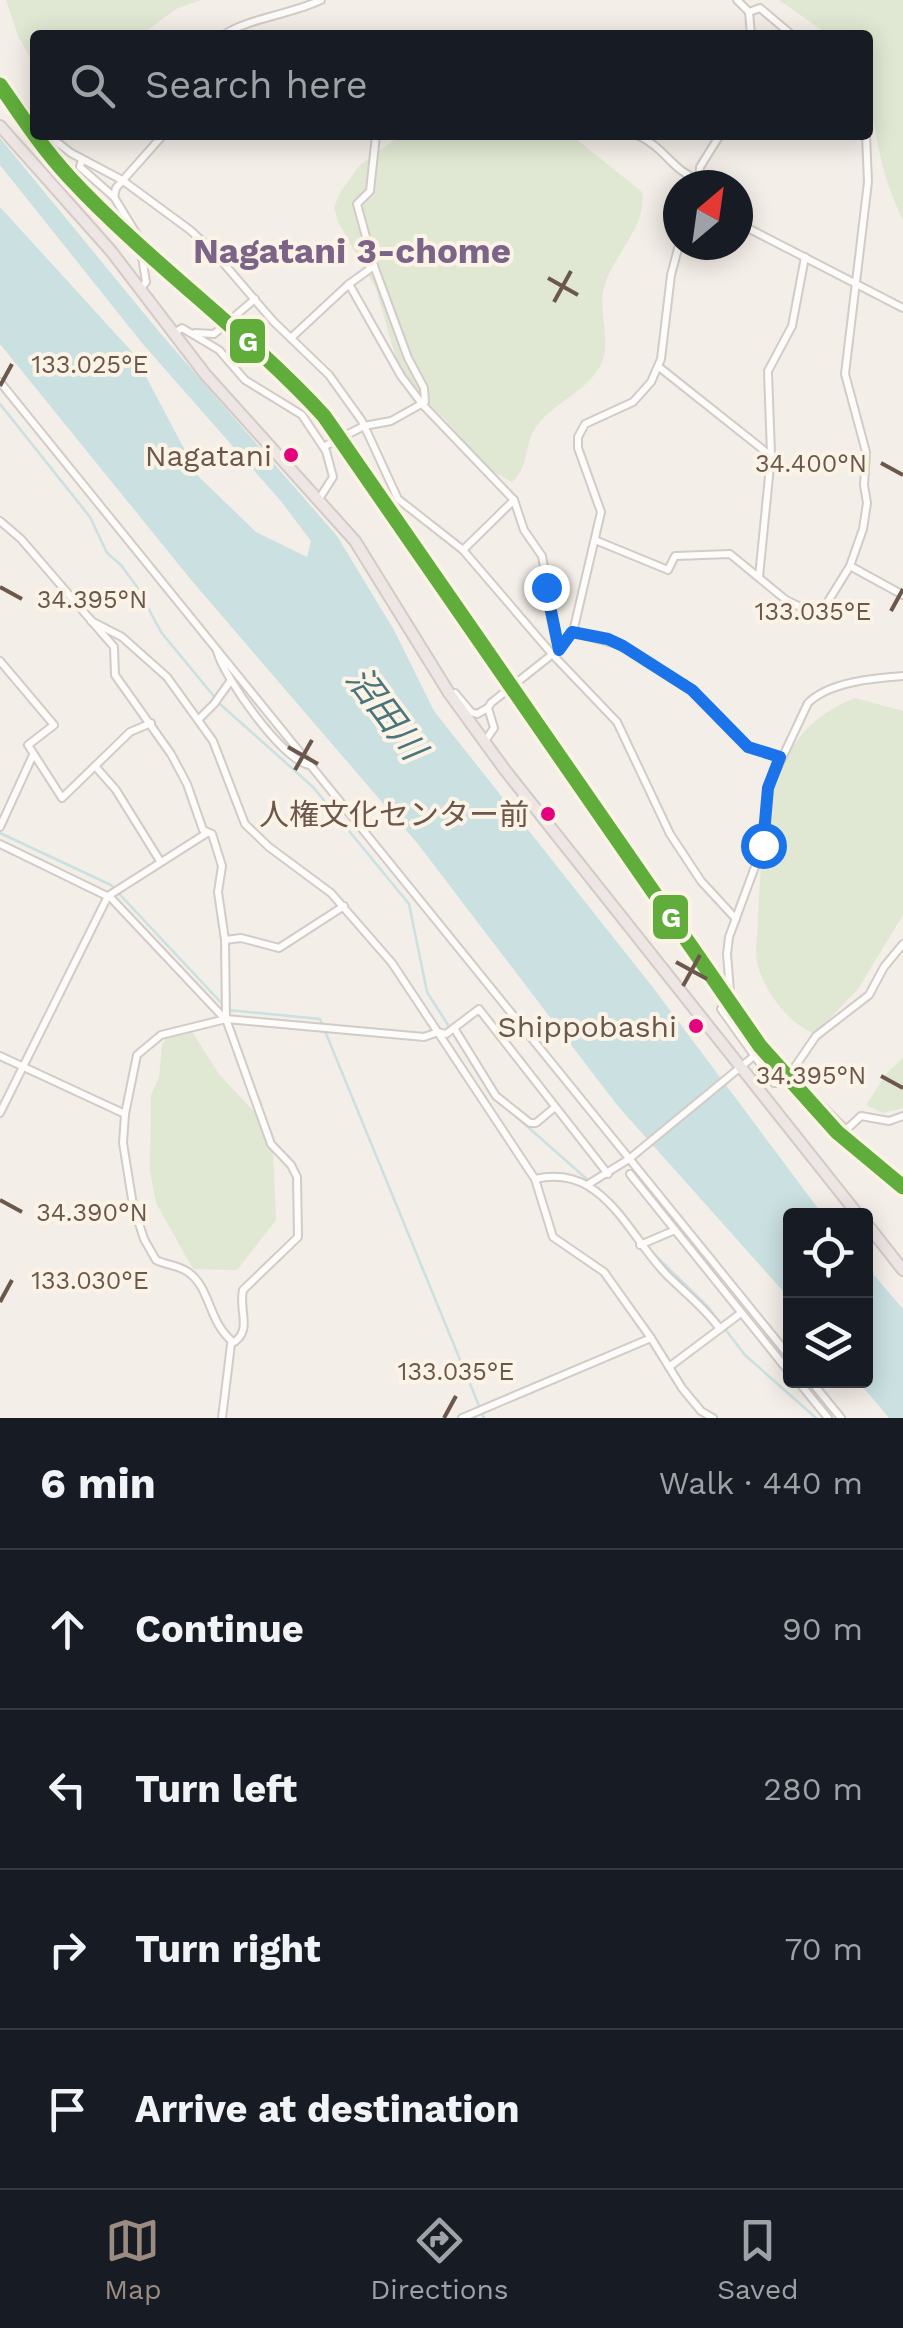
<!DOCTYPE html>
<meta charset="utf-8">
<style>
:root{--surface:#171b24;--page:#20242c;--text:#f1f3f6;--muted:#9ea1a6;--line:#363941;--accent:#9b8c82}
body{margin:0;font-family:"Work Sans","Noto Sans JP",sans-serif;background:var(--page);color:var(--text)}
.controls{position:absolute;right:30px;bottom:30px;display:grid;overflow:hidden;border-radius:10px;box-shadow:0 5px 25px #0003}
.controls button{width:90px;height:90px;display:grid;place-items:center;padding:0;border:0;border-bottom:2px solid var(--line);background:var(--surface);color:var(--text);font:50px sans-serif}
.compass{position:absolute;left:663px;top:170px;width:90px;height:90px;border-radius:50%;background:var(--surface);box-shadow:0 5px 25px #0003;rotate:29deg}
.stop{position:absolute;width:30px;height:30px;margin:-22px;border:8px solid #1a73e8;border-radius:50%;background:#fff}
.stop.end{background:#1a73e8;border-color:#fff;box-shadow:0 2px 10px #0008}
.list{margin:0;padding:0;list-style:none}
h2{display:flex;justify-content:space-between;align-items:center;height:130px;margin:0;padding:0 40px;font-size:42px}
h2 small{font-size:32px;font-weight:400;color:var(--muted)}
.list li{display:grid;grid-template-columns:65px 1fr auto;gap:30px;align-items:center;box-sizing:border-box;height:160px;padding:0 40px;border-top:2px solid var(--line)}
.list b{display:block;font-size:38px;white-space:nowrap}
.list em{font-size:32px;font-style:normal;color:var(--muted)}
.icon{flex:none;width:55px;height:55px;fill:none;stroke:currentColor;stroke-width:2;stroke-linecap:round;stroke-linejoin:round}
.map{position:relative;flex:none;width:903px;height:1418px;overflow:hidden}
.search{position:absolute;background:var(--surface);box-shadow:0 5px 25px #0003;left:30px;right:30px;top:30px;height:110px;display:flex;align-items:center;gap:25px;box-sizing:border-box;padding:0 35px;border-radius:10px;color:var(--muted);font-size:38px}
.sheet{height:770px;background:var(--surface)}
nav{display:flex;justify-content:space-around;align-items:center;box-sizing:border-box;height:140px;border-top:2px solid var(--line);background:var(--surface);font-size:28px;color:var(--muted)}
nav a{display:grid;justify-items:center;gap:5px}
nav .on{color:var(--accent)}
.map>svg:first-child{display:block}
.green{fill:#e0e8d3}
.water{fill:#cae0e1}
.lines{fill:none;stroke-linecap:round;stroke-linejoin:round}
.stream{stroke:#cae0e1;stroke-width:2.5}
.minor-casing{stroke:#d2cbc6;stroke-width:10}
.highway-casing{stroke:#d2cac5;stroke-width:14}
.minor{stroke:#fdfcfb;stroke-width:6}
.highway{stroke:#eee6e4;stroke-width:10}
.rail-1-casing{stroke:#fcf3e7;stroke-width:22}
.rail-1{stroke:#60ad3b;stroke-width:15}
.route{stroke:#1a73e8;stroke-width:12}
.ticks{fill:none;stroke:#6c574c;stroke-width:4}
.bus-dot{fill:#e5007d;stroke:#fcf3e7;stroke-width:4}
.labels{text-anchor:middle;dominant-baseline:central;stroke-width:8;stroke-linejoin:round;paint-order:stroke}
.bus-label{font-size:30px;fill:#6c574c;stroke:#fcf3e7;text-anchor:end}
.neighbourhood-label{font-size:35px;font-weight:bold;fill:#7b6488;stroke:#fcf3e7}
.water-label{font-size:35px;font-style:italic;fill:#49757c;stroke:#fcf3e7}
.ticks-label{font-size:25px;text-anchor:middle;fill:#6c574c;stroke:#fcf3e7;stroke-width:8;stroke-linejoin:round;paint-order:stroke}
.line-badge{stroke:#fcf3e7;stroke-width:4}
.badge-label{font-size:28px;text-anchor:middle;font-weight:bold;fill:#fff}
</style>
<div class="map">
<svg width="903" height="1418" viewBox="0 0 903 1418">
<rect width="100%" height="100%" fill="#f3eee7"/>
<g class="green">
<polygon points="6,0 201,0 178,8 140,35 35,35 35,66 18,36"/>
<path d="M779 0H903V220C875 163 868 98 868 35H829Z"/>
<path d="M401 135H571L642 192C648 228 609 258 603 292 599 318 613 344 599 368 584 393 553 403 536 427 524 444 529 468 512 482L486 468 445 419 412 388 399 369 376 289 338 222 334 207 341 191 360 165Z"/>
<path d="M855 698 903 711V915L858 989 815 1034C789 1024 766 994 758 966 754 953 758 935 758 921 760 869 764 795 791 750 806 724 828 709 855 698Z"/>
<polygon points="187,1024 219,1074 257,1115 273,1153 276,1220 237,1270 193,1269 156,1203 150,1171 151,1095 159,1078 162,1045 171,1029"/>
<polygon points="903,1058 903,1108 883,1113 866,1105 886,1074"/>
</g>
<g class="water">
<polygon points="0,138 161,334 337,536 394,630 434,711 651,985 823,1215 790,1216 790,1299 617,1105 418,844 192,581 0,344 0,207 134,354 199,477 256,532 307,557 311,541 280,500 142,343 0,165"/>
<polygon points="866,1266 903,1309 903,1418 889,1418 858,1381 866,1380"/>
</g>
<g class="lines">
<g class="stream">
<polyline points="0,404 90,517 107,553 121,565 137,587 161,632 221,705 313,787 409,904 427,992 469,1058"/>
<polyline points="0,833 111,885 228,1010 320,1019 484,1418"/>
<polyline points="503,1105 598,1189"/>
<polyline points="652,1252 708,1307 745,1355 816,1418"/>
</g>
<defs>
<g id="minor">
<polyline points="737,0 749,12 751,35"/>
<polyline points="749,12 760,8 792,35"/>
<path d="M224 35C246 19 292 14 321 0"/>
<polyline points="0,79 35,123"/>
<polyline points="48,135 71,153 122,180 190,230 213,251 273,321 329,375 362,421 398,499 463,550 552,654 617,722 670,834 701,881 736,919"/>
<path d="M637 135C665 147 673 172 698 179"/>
<polyline points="82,159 80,167 114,197"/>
<polyline points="699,185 700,167 720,135"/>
<polyline points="738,223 903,308"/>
<polyline points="349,284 401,376 423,405 514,500 524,530 542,556 559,649"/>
<polyline points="141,288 146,282 139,238 114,197 116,188 163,135"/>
<polyline points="174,333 182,328 219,350 245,380 302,415 326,451 333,477 319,499"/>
<polyline points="195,333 214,334 255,299"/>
<polyline points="292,337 349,284 374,266"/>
<polyline points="659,367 771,456 759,577"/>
<polyline points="0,382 790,1357"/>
<polyline points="327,445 364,426 391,421 425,402 424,388 408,358 374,266 357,204 370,191 376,135"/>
<polyline points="771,454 768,371 792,326 805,257"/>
<path d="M0 521 21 539 114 647 115 675 171 754 187 784 203 830 212 834 222 866 218 892 225 940 226 1019 271 1144 291 1165 297 1177 298 1237 243 1290C238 1310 254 1332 231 1344L222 1418"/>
<polyline points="595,540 668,570 675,556 730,554 786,600 819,616 850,566 863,529 867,503 864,485 866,452 845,374 868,182 866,135"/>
<polyline points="463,550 514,500"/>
<polyline points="850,566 903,595"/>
<polyline points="91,621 122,637 167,677 213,741 245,824 269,847 331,893 392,963 535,1179 553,1237 604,1272 651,1338 682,1388 701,1411 713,1418"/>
<polyline points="573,632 623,646 693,690 748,747 780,757"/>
<path d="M217 651C224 678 284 762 310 765"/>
<polyline points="0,661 54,725 28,745 62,798 130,732 151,723"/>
<path d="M903 676C874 678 829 682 808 703L768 788 763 845 729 937 727 954 730 991 721 1009 774 1083H778L790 1074 816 1036 869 995 884 967 903 944"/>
<polyline points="455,693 471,712 477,714 488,708"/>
<polyline points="198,720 214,704 229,683"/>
<polyline points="485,741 494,728 488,708 491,703 559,649 573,632 601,512 578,448 578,437 585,424 633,402 651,382 661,359 671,275 679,245"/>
<polyline points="95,766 116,790 160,861"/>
<polyline points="0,827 33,755"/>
<polyline points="0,844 111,898 225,1019"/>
<polyline points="225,940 241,938 279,948 344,906"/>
<polyline points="454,1028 496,1096 530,1123 536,1123 554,1108"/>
<polyline points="0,1056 125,1114"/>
<polyline points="790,1074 846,1130 861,1116 889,1121 903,1116"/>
<polyline points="0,1113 108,896 207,833"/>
<polyline points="630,1174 790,1373"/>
<path d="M535 1179C553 1175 571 1176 588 1186 621 1206 639 1246 666 1274 685 1293 704 1307 720 1329"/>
<polyline points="587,1185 629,1159 754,1056"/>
<polyline points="640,1245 675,1230"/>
<path d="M233 1342C208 1322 211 1288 188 1272 178 1265 166 1265 156 1260L144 1239 133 1205 123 1143 125 1114 137 1055 161 1035 226 1019 424 1037 438 1032 446 1034 479 1009 608 1174"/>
<polyline points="669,1367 741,1313"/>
<polyline points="797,1380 828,1418"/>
<polyline points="810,1380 841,1418"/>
<polyline points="462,1418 651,1338"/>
</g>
<g id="highway">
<polyline points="0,126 111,251 205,374 355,541 449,693 505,770 859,1216"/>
<polyline points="866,1223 903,1270"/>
</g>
</defs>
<use href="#minor" class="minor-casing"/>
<use href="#highway" class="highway-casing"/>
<use href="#minor" class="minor"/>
<use href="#highway" class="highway"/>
<defs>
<path id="rail-1" d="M0 85C22 117 43 149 70 178 149 263 245 330 324 416L760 1046 837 1132 903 1187"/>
</defs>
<use href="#rail-1" class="rail-1-casing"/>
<use href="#rail-1" class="rail-1"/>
</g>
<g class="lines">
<polyline class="route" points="546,587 559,650 572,632 608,639 623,646 692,690 748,747 780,757 768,788 763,845"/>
</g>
<path class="ticks" d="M548 278 578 295M554 302 571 271M0 386 12 364M881 463 903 475M0 587 22 599M891 611 903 589M288 747 318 764M295 770 312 740M676 962 707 979M683 986 700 955M881 1076 903 1088M0 1200 22 1212M0 1302 12 1280M444 1418 456 1396"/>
<g class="bus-dot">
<circle cx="291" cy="455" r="9"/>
<circle cx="548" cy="814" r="9"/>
<circle cx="696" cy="1026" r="9"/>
</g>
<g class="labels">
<g class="bus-label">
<text x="272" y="455">Nagatani</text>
<text x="529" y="814">人権文化センター前</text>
<text x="677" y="1026">Shippobashi</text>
</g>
<g class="neighbourhood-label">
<text x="352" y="251">Nagatani 3-chome</text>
</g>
<g class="water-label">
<text transform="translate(386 713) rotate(53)">沼田川</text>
</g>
</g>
<g class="ticks-label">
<text x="90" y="373">133.025°E</text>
<text x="811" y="472">34.400°N</text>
<text x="92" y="608">34.395°N</text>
<text x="813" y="620">133.035°E</text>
<text x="811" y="1084">34.395°N</text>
<text x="92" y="1221">34.390°N</text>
<text x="90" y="1289">133.030°E</text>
<text x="456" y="1380">133.035°E</text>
</g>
<g class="line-badge">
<rect x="228" y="317" width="39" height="48" rx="10" fill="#60ad3b"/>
<rect x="651" y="893" width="39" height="48" rx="10" fill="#60ad3b"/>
</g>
<g class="badge-label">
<text x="248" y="351">G</text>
<text x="671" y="927">G</text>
</g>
</svg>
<div class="controls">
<button><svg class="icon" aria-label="locate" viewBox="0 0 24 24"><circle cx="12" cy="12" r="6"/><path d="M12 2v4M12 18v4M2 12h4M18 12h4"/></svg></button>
<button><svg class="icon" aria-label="layers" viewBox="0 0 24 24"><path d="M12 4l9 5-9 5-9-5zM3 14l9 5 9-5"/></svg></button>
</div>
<svg class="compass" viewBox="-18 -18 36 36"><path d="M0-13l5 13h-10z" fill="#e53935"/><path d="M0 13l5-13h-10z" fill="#9ea1a6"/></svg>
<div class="stop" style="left:763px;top:845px"></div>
<div class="stop end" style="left:546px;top:587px"></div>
<div class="search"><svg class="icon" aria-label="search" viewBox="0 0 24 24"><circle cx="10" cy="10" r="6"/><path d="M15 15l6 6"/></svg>Search here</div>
</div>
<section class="sheet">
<h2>6 min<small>Walk · 440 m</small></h2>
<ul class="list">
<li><svg class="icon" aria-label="ahead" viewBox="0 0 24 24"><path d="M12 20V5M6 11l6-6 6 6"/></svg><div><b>Continue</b></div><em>90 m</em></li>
<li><svg class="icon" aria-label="left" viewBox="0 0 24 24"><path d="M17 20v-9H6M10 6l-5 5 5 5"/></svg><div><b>Turn left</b></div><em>280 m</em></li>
<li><svg class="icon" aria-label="right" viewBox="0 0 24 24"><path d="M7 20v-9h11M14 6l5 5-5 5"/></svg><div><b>Turn right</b></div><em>70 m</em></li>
<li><svg class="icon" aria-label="arrive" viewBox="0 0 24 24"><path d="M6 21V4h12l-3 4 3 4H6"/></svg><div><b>Arrive at destination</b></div></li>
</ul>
</section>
<nav>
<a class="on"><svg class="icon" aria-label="map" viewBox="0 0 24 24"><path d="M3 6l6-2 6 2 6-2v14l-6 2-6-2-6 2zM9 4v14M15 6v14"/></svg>Map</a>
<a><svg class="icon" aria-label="directions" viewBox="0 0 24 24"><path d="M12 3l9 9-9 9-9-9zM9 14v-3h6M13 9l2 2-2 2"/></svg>Directions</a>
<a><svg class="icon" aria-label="saved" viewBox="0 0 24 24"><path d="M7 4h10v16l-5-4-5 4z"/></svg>Saved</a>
</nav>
